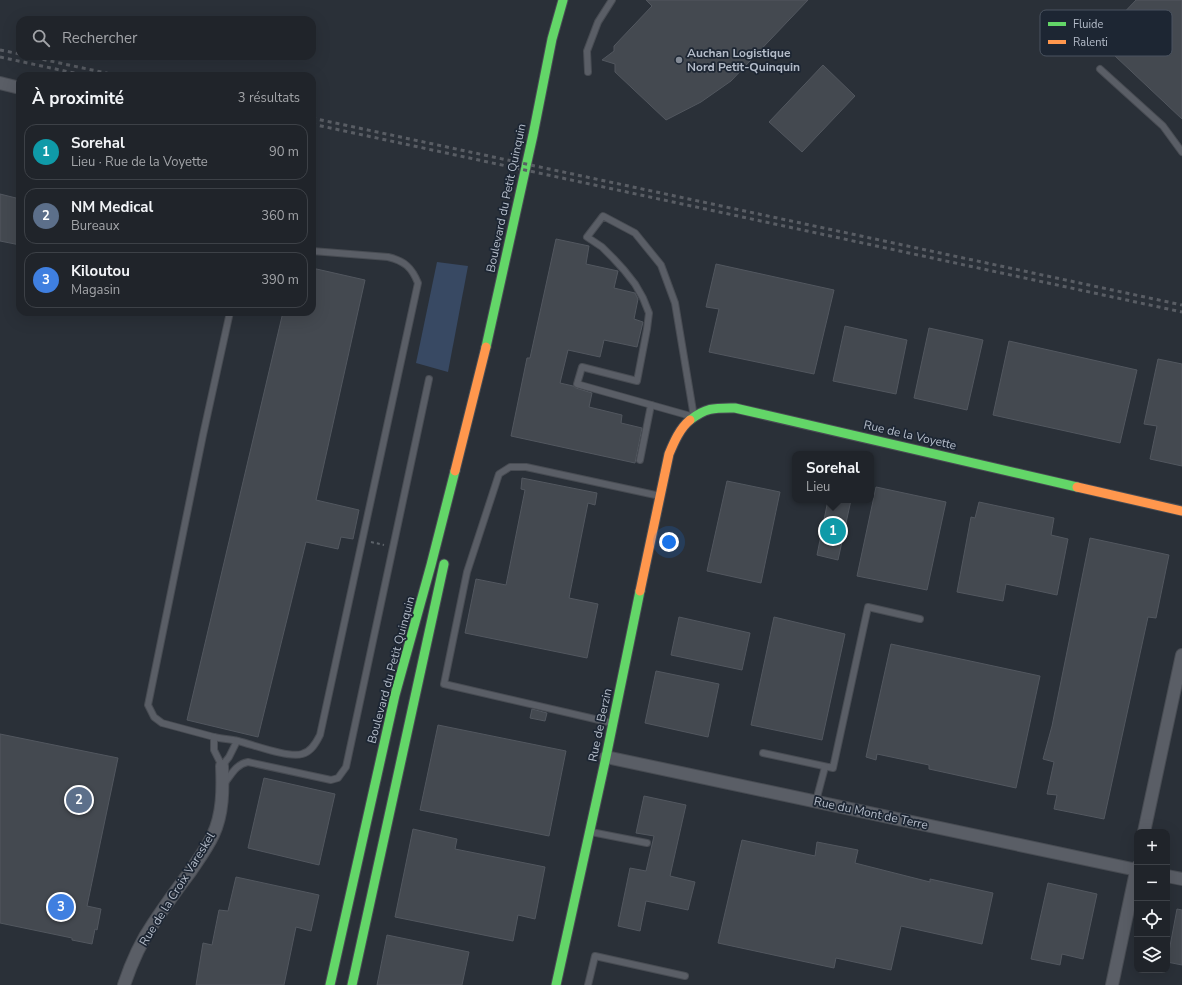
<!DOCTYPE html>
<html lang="fr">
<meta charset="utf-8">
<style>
:root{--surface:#20242a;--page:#2d3036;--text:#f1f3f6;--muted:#a2a4a8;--line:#3d4147;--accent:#848b96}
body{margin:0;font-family:"Nunito Sans",sans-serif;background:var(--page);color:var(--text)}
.controls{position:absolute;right:12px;bottom:12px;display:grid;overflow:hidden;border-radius:8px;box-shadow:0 4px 16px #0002}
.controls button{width:36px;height:36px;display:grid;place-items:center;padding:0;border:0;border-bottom:1px solid var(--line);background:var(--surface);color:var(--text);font:20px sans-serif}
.you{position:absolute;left:669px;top:542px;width:14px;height:14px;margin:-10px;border:3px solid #fff;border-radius:50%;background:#1a73e8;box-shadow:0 0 0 6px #1a73e833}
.badge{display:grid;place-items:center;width:26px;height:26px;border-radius:50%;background:var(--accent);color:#fff;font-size:13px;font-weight:700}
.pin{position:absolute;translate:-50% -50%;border:2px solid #fff;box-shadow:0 1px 4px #0006}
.popup{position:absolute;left:792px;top:451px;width:82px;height:52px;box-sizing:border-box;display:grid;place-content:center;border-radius:8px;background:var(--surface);filter:drop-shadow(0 1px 3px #0005);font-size:13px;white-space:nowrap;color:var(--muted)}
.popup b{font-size:15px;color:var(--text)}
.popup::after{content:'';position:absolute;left:50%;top:100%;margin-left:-8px;border:8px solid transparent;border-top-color:var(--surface)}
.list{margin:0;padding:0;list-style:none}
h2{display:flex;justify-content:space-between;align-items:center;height:52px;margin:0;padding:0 16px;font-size:17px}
h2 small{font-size:13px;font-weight:400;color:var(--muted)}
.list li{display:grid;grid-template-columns:26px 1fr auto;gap:12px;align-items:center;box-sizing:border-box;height:56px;margin:0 8px 8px;padding:0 8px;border:1px solid var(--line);border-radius:12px}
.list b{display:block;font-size:15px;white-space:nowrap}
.list p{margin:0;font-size:13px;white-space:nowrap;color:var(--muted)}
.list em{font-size:13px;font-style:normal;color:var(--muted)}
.icon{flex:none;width:22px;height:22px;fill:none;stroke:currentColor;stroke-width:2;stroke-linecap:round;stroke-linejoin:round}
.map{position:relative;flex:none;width:1182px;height:985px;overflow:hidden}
.search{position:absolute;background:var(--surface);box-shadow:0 4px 16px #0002;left:16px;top:16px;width:300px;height:44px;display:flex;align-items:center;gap:10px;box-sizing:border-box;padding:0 14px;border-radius:12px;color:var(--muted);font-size:15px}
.panel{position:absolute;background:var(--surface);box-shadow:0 4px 16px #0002;left:16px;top:72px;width:300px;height:244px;border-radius:12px}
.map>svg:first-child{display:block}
.water{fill:#384963}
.building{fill:#444950;stroke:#52575f}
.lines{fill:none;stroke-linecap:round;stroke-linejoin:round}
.lane-casing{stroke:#484c53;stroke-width:8}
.street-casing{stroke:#484c53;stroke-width:14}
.fast-casing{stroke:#484c53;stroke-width:11}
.slow-casing{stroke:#484c53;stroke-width:11}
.path{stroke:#5d636a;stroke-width:2;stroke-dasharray:3 3;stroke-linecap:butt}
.lane{stroke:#5a5e66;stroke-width:6}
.street{stroke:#5a5e66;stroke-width:12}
.fast{stroke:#63d668;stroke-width:9}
.slow{stroke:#ff974d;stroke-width:9}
.rail{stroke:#595d64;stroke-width:3;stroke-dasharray:4 4;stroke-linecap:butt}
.poi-dot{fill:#848b96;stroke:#1d2633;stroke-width:1.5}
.labels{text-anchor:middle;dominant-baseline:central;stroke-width:3.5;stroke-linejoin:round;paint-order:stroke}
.poi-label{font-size:12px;font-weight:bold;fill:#b4bcc9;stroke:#1d2633;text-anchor:start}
.street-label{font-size:12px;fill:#b4bcc9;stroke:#1d2633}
.key{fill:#1d2633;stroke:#4a5360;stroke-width:1}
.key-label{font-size:11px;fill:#b4bcc9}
</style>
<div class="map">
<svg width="1182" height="985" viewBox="0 0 1182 985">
<rect width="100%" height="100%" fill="#2a3038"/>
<polygon class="water" points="437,262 468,266 448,372 416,363"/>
<g class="building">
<polygon points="646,0 808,0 731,81 701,102 666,120 615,72 615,64 602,60 614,51 614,46 652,6"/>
<polygon points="1136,0 1182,0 1182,119 1098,40"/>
<polygon points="823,65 855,96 802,152 769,122"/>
<polygon points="0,194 20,199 20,245 0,241"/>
<polygon points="556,239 589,246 586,264 618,271 614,288 635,293 638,299 634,319 643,322 637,347 604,340 600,357 568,350 560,383 573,386 576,388 592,393 589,407 622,415 621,423 642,428 635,463 511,436 527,358 530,358"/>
<polygon points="716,264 834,290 814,374 709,352 719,309 706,307"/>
<polygon points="312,268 365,280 316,500 359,510 353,539 341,537 338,549 306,542 258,737 187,720 283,312 312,312"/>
<polygon points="845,326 907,340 896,394 833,381"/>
<polygon points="929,328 983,340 967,410 914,398"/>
<polygon points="1009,341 1137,370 1120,443 993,415"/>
<polygon points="1158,359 1182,364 1182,466 1150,459 1157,426 1144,424"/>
<polygon points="522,478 597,493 595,505 588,503 569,598 598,604 587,658 465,633 476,579 506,585 525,490 521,489"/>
<polygon points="727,481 780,492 761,583 707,571"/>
<polygon points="876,487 946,502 927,590 857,576"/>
<polygon points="828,500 851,500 838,560 817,555"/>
<polygon points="979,502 1054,518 1051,535 1068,539 1057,595 1006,584 1003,601 957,592 971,517 975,518"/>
<polygon points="1090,538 1169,555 1156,618 1148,617 1104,819 1054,809 1057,795 1047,794 1054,762 1043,759 1052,726"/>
<polygon points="679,617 750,633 742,670 671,655"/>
<polygon points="774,617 845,634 822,740 751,725"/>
<polygon points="891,644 1040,676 1016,788 929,769 929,765 877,754 876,760 866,757"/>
<polygon points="656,671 719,684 708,737 645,723"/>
<polygon points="532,709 547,713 545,721 530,718"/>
<polygon points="438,725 566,751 549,836 420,810"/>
<polygon points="0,734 118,758 87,906 101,909 97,930 95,929 92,944 72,940 72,938 0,923"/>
<polygon points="264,778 335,794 319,865 248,848"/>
<polygon points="644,796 686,805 670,876 695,882 688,910 646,901 640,931 618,926 630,868 646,871 654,836 636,833"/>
<polygon points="413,829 457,839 455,849 545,867 535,919 518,915 513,941 395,917"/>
<polygon points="742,840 815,856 817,842 858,850 855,863 930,882 930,879 993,893 982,944 901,926 891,970 836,958 834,968 718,943"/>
<polygon points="236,877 319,895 311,931 296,927 284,985 196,985 203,943 212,945 219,910 228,911"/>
<polygon points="1048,883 1097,894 1083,959 1062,954 1060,965 1031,959"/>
<polygon points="1177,909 1182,910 1182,965 1167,962"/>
<polygon points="387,935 469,952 462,985 377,985"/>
</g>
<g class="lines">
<defs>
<g id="lane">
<polyline points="1100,69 1163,126 1182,152"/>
<polyline points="588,72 587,51 598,22 612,0"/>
<polygon points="603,216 635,233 661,265 675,303 694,417 577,384 582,367 637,381 647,329 649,313 643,298 635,284 624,270 613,258 602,247 587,237"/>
<polyline points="230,312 203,435 148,705 154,717 162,723 214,737 214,750 222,766 229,757 237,741"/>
<polyline points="640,460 651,405"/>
<polyline points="612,723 444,684 467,572 499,474 510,467 526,467 660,496"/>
<path d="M214 737C222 739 230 739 238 741 254 745 288 758 302 754 311 752 316 743 320 735L418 283C412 268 405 261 388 257L312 251"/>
<polyline points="763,753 833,768 868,607 920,619"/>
<path d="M224 784C231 775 236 764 248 762L331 780 338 778 346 767 429 379"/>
<polyline points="816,801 825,767"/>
<polyline points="591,832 647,843"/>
<polyline points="588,985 595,956 685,976"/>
</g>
<g id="street">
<polyline points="0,83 20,88"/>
<polyline points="606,757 1137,870"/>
<polyline points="1144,832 1182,655"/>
<polyline points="1167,876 1182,879"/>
<path d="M124 985C131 964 140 943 153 924 165 906 177 889 190 872 198 860 207 848 213 835 223 814 223 789 222 766"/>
<polyline points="1112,985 1137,867"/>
</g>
<g id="fast">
<polyline points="486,347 533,135 552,39 563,0"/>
<path d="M690 420C707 407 715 408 735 408L1077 487"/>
<polyline points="330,985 395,695 431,565 455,471"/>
<polyline points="352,985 444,564"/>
<polyline points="556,985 606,757 640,591"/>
</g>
<g id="slow">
<polyline points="455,471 486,347"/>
<polyline points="1077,487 1182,511"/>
<path d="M640 591 669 454C674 442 680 428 690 420"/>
</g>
</defs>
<use href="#lane" class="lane-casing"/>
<use href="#street" class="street-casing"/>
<use href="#fast" class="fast-casing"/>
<use href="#slow" class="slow-casing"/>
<polyline class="path" points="371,542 384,545"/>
<use href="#lane" class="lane"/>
<use href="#street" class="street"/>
<use href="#fast" class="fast"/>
<use href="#slow" class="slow"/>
<g class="rail">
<polyline points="0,50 20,54"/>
<polyline points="27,56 120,76"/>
<polyline points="0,57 88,76"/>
<polyline points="312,118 1182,305"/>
<polyline points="312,124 1182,312"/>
</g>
</g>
<circle class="poi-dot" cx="679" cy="60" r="4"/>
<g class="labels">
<g class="poi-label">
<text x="687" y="53">Auchan Logistique<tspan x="687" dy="14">Nord Petit-Quinquin</tspan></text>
</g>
<g class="street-label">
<text transform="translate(506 198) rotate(-78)">Boulevard du Petit Quinquin</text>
<text transform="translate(910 435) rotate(13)">Rue de la Voyette</text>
<text transform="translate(391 670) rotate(-75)">Boulevard du Petit Quinquin</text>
<text transform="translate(600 725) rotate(-78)">Rue de Berzin</text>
<text transform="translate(871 813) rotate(12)">Rue du Mont de Terre</text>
<text transform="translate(177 889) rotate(-58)">Rue de la Croix Vareskel</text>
</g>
</g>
<rect x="1040" y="10" width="132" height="46" rx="6" class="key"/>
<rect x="1048" y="22" width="18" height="4" fill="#63d668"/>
<rect x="1048" y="40" width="18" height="4" fill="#ff974d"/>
<g class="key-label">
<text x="1073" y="28">Fluide</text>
<text x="1073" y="46">Ralenti</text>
</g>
</svg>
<div class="controls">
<button>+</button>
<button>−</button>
<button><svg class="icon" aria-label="locate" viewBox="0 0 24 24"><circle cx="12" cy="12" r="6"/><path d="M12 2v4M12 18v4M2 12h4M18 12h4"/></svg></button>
<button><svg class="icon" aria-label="layers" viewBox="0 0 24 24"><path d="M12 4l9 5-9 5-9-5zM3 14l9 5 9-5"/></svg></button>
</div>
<div class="you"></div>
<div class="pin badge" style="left:833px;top:531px;background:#0f9aa8">1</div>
<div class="popup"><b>Sorehal</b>Lieu</div>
<div class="pin badge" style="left:79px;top:800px;background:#5c6f8a">2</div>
<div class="pin badge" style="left:61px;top:907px;background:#3f7fe0">3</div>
<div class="search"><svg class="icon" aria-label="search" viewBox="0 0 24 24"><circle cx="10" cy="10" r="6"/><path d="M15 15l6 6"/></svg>Rechercher</div>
<section class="panel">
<h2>À proximité<small>3 résultats</small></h2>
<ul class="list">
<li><span class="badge" style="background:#0f9aa8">1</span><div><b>Sorehal</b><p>Lieu · Rue de la Voyette</p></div><em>90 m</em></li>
<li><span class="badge" style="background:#5c6f8a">2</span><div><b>NM Medical</b><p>Bureaux</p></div><em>360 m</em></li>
<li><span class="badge" style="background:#3f7fe0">3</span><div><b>Kiloutou</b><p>Magasin</p></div><em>390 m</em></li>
</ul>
</section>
</div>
